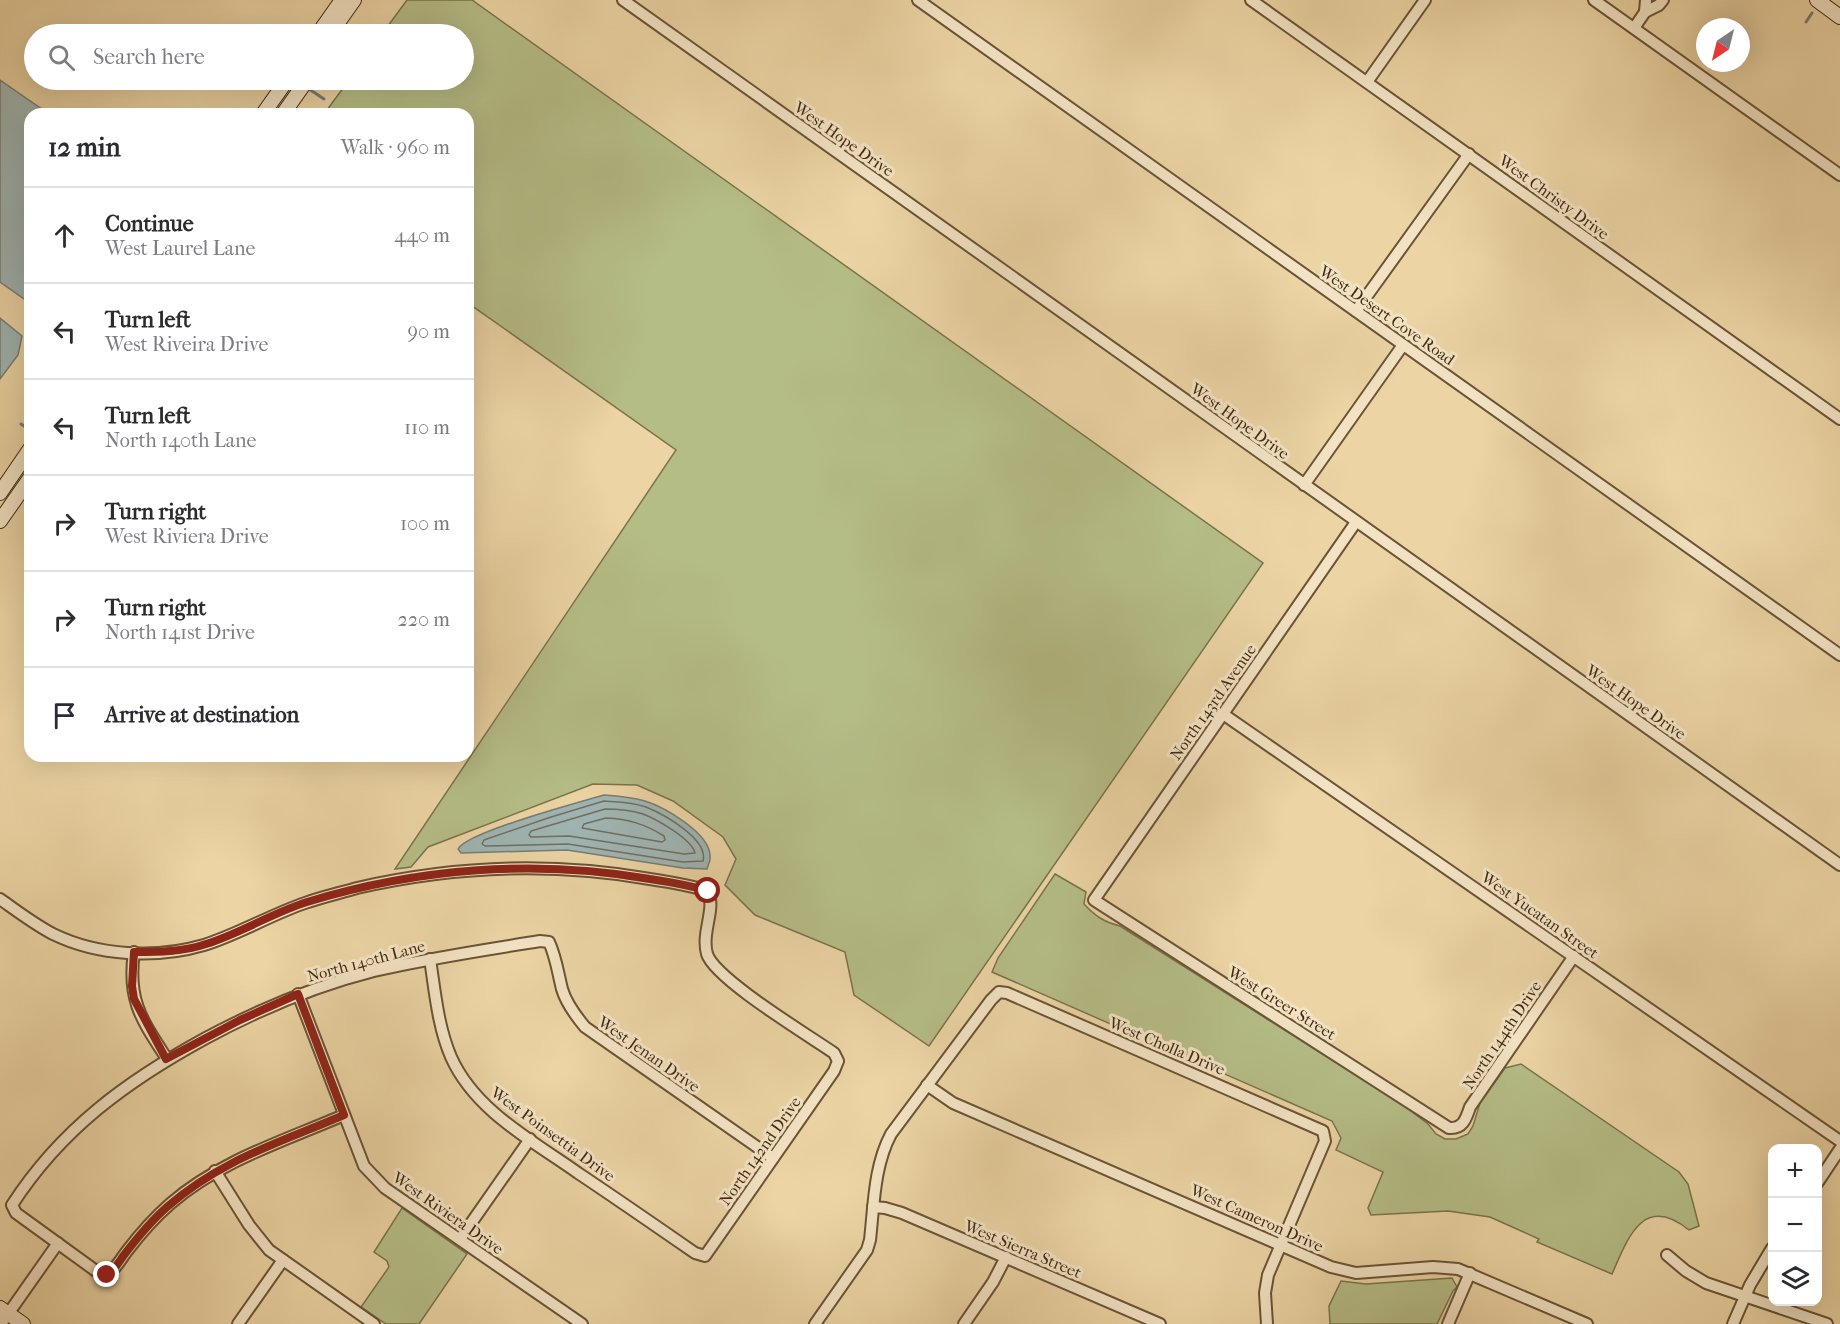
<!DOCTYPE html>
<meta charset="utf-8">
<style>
:root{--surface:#fff;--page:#f7f7f7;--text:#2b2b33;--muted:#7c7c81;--line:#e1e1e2}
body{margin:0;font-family:"IM FELL French Canon",serif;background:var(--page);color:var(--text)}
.controls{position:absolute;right:18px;bottom:18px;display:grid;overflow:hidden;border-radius:12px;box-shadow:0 6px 24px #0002}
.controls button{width:54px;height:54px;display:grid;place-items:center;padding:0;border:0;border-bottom:2px solid var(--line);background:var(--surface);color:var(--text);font:30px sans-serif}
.compass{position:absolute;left:1696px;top:18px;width:54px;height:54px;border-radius:50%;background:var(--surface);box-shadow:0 6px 24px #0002;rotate:215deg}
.stop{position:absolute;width:18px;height:18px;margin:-14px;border:4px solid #8f2418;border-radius:50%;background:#fff}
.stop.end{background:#8f2418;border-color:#fff;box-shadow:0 2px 6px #0008}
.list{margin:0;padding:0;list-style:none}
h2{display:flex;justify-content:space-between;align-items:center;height:78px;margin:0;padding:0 24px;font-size:26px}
h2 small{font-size:20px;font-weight:400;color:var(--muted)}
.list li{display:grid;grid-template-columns:39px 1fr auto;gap:18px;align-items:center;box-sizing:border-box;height:96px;padding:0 24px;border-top:2px solid var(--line)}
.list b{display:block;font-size:22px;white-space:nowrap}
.list p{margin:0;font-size:20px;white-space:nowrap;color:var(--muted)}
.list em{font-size:20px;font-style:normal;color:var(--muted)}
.icon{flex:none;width:33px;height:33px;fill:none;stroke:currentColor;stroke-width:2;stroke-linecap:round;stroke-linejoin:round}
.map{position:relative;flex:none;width:1840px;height:1324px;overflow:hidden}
.search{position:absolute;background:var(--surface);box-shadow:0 6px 24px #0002;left:24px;top:24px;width:450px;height:66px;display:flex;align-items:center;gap:15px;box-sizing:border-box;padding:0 21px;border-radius:33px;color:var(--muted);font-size:22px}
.panel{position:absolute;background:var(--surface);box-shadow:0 6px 24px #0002;left:24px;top:108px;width:450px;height:654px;border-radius:18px}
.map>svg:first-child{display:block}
.green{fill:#b5bd87;stroke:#7a734c;stroke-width:1.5}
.water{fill:#9fb5b3;stroke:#797d72;stroke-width:1.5}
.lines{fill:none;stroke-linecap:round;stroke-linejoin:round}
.shore{stroke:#6f6f62;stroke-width:1.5}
.stream{stroke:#797d72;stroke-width:3}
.street-casing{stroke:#6a5435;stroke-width:14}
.secondary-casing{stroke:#3f2910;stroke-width:16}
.street{stroke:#f3e3c4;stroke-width:10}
.secondary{stroke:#f3e3c4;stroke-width:14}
.route{stroke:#8f2418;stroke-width:8}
.labels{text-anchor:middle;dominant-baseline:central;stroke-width:6;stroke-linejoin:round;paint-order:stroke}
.street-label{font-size:16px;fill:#3f2910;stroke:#f3e3c4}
</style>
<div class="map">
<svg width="1840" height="1324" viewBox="0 0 1840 1324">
<rect width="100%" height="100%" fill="#ecd4a4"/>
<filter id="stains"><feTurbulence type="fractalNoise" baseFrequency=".00333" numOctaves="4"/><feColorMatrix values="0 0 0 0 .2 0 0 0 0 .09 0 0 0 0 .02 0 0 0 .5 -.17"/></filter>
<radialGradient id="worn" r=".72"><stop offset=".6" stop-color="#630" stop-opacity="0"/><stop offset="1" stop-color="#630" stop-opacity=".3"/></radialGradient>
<g class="green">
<polygon points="407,0 472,0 1263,563 929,1046 854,995 845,952 755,915 725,885 736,859 723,837 673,801 637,785 593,784 428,847 411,867 395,869 676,450 468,303 468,114 324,114 349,80 464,80 464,34 382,34"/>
<path d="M1055 874 1086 892 1084 904C1095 916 1104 922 1120 926L1403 1105 1428 1124 1436 1134 1445 1139H1456L1468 1134 1473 1126 1480 1103 1505 1068 1521 1064 1679 1172 1688 1184 1699 1226 1689 1230C1643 1193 1628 1238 1612 1274L1537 1242 1539 1239 1490 1217 1448 1211 1371 1215 1368 1208 1383 1172 1336 1150 1341 1138 1332 1121 992 972 998 958Z"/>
<polygon points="402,1208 467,1254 419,1324 386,1324 361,1307 389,1267 387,1261 374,1252"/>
<polygon points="1452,1278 1457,1287 1453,1291 1437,1324 1330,1324 1329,1306 1341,1281 1366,1284"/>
</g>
<g class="water">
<polygon points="0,80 49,114 30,114 30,300 27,301 0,282"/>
<polygon points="0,318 22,336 18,355 0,379"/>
<path d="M604 795C618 796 631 797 645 801 664 807 710 833 710 856 711 860 708 865 707 869L683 868 567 850 461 853 458 849C467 832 580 802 604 795Z"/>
</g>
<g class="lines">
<g class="shore">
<path d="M604 801C618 802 632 802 646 807 663 814 709 839 703 861L683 862 568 844 485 846 482 844 484 840 551 817Z"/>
<path d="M605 809C618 809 630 810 643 814 656 819 692 839 695 853L684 854 569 836 531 837 529 835 531 831Z"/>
<path d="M606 818C628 819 645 824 664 836L665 840 662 842 582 828 584 824Z"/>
</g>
<g class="stream">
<polyline points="1806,22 1812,13"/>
<polyline points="309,89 324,99"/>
<polyline points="21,424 30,430"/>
</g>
<defs>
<g id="street">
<polyline points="623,0 1840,865"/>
<polyline points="918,0 1840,655"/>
<polyline points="1251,0 1840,419"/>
<polyline points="1594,0 1840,175"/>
<polyline points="1645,12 1646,0"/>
<polyline points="1634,28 1645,12 1659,5 1663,0"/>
<polyline points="1367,82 1425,0"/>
<polyline points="1356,311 1469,154"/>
<polyline points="1304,485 1403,345"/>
<path d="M1356 522 1094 900 1449 1128C1463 1129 1466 1119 1470 1107L1574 956"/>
<polyline points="1223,714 1840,1141"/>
<path d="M0 899C17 911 34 924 53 934 98 956 156 959 204 945 239 934 270 915 305 903 322 897 340 893 357 888 453 866 553 862 650 879 670 882 689 885 708 891 716 910 701 932 707 954 715 979 808 1035 834 1053L838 1061 834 1071 705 1256 695 1253C656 1226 617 1199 578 1173 533 1141 475 1111 451 1057 438 1027 435 992 430 959"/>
<path d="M134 952C127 1001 142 1020 167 1059"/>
<polyline points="298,994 364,1166 385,1188 582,1324"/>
<polyline points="927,1085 953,1103 1331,1267 1356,1273 1433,1267 1458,1269 1587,1324"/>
<path d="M344 1115C284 1141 221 1160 170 1204 154 1218 140 1234 127 1251 120 1260 116 1269 107 1275L96 1271 16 1213 12 1205C61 1129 127 1081 206 1038 260 1009 315 986 374 971 429 958 485 950 540 941L549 942C556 957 558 973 562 989 566 1003 575 1015 585 1027L773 1158"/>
<polyline points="215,1171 249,1225 269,1250 374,1324"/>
<polyline points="1818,1182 1840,1149"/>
<polyline points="873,1207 885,1208 902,1213 1160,1324"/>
<polyline points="460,1239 530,1139"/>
<polyline points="1667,1255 1686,1271 1706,1283 1827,1324"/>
<polyline points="1,1324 58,1243"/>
<polyline points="238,1324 283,1260"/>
<path d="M815 1324 867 1250 870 1240C874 1204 874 1166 891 1134L991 1000 999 992 1007 993 1323 1131 1325 1141 1268 1275 1265 1293 1267 1324"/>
<polyline points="964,1324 993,1282 1006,1257"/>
<polyline points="1448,1324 1470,1273"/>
<polyline points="1733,1324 1750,1285 1772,1248"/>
</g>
<g id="secondary">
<polyline points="1817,0 1840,17"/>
<polyline points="318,34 342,0"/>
<polyline points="330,34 354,0"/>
<polyline points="263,114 287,80"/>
<polyline points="283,114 307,80"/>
<polyline points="0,493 30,449"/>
<polyline points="0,521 30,478"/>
<polyline points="0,1308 23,1324"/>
</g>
</defs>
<use href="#street" class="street-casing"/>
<use href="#secondary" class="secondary-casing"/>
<use href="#street" class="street"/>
<use href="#secondary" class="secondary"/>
</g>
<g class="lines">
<path class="route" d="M107 1275C115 1270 118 1263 124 1255 137 1238 151 1221 167 1207 222 1159 279 1143 344 1115L298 994 240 1020 166 1059 134 999 132 986 134 952C158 952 183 952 206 944 241 933 272 913 307 902 418 868 536 859 650 879 670 882 689 885 708 891"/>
</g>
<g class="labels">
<g class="street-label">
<text transform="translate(844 139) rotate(35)">West Hope Drive</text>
<text transform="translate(1554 197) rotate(36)">West Christy Drive</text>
<text transform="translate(1387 315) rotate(35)">West Desert Cove Road</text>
<text transform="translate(1240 421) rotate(36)">West Hope Drive</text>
<text transform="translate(1213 702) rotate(-55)">North 143rd Avenue</text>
<text transform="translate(1636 702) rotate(35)">West Hope Drive</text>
<text transform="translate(1540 915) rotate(35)">West Yucatan Street</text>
<text transform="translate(366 961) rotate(-15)">North 140th Lane</text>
<text transform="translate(1282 1003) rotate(32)">West Greer Street</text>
<text transform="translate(1502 1035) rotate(-56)">North 144th Drive</text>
<text transform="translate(1167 1046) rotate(23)">West Cholla Drive</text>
<text transform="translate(649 1054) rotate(35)">West Jenan Drive</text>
<text transform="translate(553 1134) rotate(36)">West Poinsettia Drive</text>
<text transform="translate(760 1151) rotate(-55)">North 142nd Drive</text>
<text transform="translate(448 1213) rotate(35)">West Riviera Drive</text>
<text transform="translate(1257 1218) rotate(24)">West Cameron Drive</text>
<text transform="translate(1023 1249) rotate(23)">West Sierra Street</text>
</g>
</g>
<rect width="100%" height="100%" filter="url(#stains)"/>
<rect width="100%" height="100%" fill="url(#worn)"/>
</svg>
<div class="controls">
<button>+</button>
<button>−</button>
<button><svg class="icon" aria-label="layers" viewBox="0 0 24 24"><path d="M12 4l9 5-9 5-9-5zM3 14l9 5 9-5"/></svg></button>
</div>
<svg class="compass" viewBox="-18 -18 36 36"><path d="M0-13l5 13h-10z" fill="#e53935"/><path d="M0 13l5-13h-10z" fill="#7c7c81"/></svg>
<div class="stop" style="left:708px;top:891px"></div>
<div class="stop end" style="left:107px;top:1275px"></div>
<div class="search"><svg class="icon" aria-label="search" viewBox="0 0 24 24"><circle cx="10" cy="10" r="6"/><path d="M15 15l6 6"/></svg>Search here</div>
<section class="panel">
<h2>12 min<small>Walk · 960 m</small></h2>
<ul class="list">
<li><svg class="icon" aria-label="ahead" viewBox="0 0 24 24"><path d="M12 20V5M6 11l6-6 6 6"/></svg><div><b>Continue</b><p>West Laurel Lane</p></div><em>440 m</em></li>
<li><svg class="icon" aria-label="left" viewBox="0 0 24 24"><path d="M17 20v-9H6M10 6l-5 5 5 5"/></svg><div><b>Turn left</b><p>West Riveira Drive</p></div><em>90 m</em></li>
<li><svg class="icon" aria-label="left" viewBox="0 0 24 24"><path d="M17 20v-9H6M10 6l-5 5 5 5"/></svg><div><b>Turn left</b><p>North 140th Lane</p></div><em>110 m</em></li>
<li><svg class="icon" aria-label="right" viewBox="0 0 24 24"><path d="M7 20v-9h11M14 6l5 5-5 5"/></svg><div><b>Turn right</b><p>West Riviera Drive</p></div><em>100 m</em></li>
<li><svg class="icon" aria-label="right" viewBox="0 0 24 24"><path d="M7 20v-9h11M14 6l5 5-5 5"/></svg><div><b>Turn right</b><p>North 141st Drive</p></div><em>220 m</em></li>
<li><svg class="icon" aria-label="arrive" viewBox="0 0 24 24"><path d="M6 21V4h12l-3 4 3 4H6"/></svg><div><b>Arrive at destination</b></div></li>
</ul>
</section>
</div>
